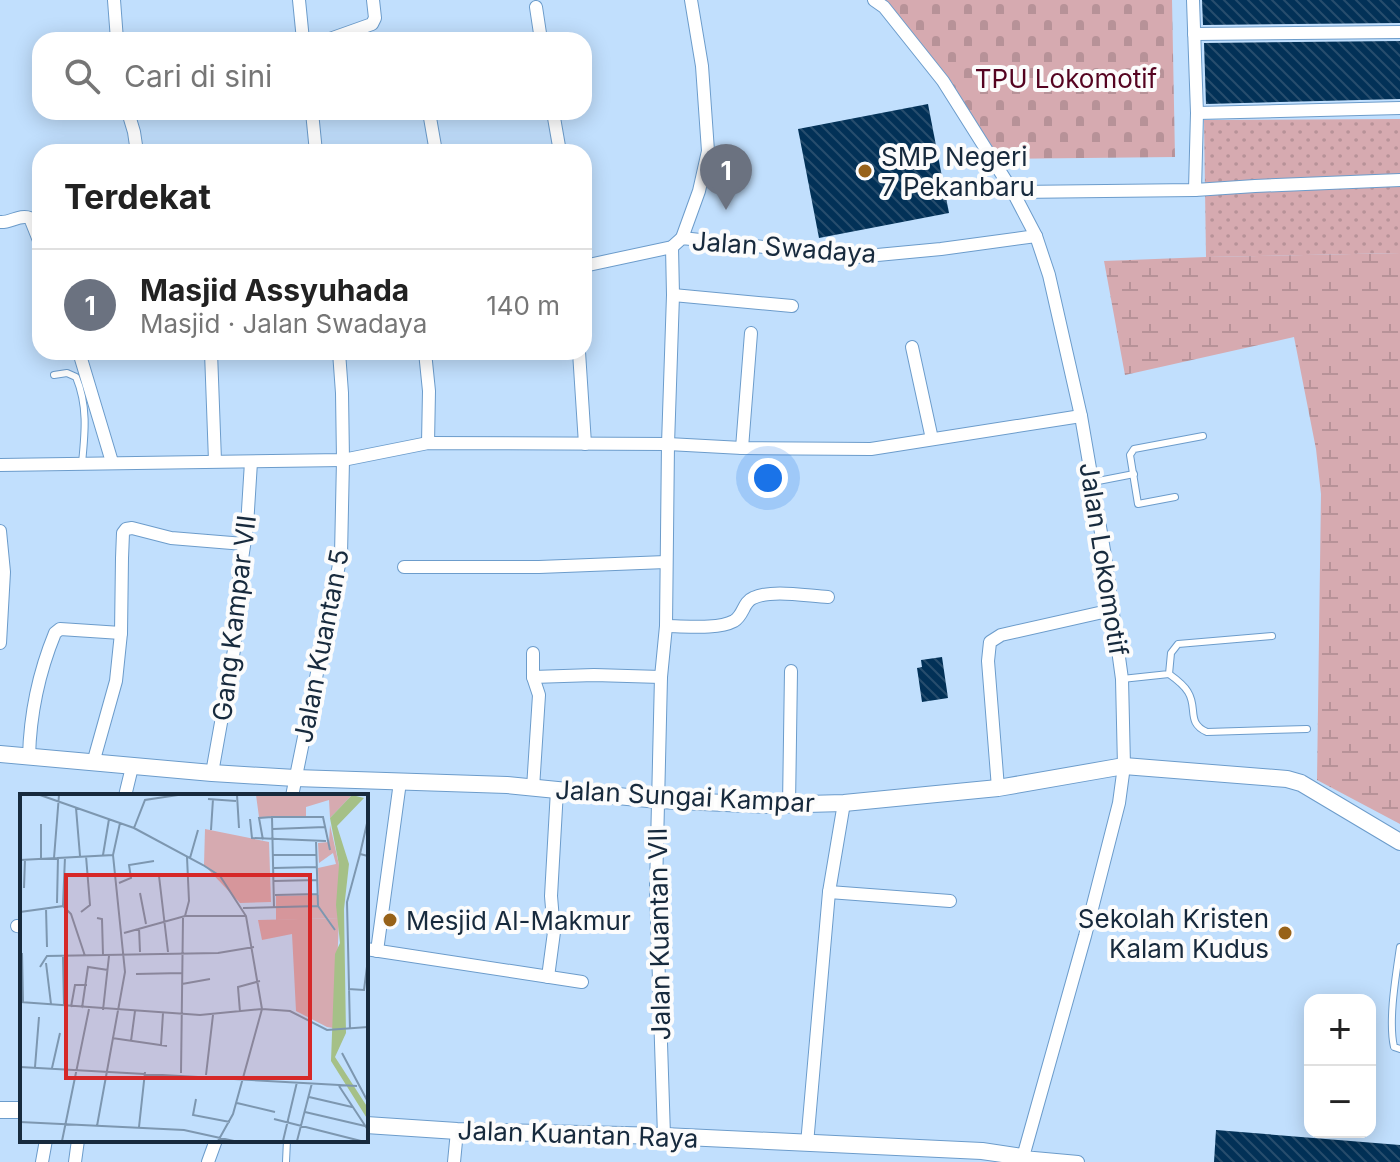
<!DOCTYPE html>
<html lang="id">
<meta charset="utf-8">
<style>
:root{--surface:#fff;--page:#f6f6f6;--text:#222;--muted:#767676;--line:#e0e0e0;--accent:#0b8043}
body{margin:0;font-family:Inter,sans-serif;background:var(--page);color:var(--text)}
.controls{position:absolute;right:24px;bottom:24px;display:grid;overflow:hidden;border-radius:16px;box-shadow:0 4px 20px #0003}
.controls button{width:72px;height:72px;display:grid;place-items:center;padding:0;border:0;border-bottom:2px solid var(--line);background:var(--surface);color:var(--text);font:40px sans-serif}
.you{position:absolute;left:768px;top:478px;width:28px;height:28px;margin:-20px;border:6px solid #fff;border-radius:50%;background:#1a73e8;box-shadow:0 0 0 12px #1a73e833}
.badge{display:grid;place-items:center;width:52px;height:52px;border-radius:50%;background:var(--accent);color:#fff;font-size:26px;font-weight:700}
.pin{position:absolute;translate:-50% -66px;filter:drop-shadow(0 2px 4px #0008)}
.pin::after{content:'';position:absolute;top:42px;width:28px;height:24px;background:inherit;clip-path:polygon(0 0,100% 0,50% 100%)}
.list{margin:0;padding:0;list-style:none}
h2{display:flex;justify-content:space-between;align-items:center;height:104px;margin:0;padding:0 32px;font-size:34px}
h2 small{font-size:26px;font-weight:400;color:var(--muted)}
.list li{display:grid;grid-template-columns:52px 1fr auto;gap:24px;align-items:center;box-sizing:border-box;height:112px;padding:0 32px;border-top:2px solid var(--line)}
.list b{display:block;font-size:30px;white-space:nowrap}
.list p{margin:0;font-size:26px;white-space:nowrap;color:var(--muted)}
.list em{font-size:26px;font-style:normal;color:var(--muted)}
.icon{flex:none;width:44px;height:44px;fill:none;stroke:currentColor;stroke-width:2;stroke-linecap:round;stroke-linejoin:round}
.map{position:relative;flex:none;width:1400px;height:1162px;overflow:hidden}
.search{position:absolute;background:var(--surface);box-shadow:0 4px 20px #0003;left:32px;top:32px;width:560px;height:88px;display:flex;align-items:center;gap:20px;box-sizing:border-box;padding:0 28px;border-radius:24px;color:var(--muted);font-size:30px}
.panel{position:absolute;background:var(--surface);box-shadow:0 4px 20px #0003;left:32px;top:144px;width:560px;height:216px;border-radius:24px}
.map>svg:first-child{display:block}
.grass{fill:url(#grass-dots)}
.wetland{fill:url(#wetland-marsh)}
.cemetery{fill:url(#cemetery-stones)}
.building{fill:url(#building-back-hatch)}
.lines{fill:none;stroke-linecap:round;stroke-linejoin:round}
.service-casing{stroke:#6c9ccb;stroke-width:8}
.minor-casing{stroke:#6c9ccb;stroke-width:14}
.tertiary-casing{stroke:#6c9ccb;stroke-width:18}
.service{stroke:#fff;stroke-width:6}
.minor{stroke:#fff;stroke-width:12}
.tertiary{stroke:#fff;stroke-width:16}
.poi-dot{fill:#976219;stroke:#fcfcfc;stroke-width:3}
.labels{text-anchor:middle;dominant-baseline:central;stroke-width:8;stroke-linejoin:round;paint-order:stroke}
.park-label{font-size:26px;fill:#550320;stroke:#fcfcfc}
.poi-label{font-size:26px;fill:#172a3d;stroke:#fcfcfc;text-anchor:start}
.street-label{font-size:26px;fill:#172a3d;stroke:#fcfcfc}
.inset-road{fill:none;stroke:#7d97b0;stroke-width:2}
.view{fill:#d62828;fill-opacity:0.15;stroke:#d62828;stroke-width:4}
.inset-edge{fill:none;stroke:#172a3d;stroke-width:4}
</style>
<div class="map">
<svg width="1400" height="1162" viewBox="0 0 1400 1162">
<defs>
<pattern id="grass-dots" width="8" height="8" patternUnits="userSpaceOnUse" patternTransform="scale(2)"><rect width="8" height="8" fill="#d6aab0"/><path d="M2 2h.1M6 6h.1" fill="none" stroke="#b79298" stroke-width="1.8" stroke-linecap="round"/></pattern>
<pattern id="wetland-marsh" width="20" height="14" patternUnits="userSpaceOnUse" patternTransform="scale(2)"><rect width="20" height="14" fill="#d6aab0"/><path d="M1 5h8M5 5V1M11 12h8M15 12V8" fill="none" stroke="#b79298"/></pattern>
<pattern id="cemetery-stones" width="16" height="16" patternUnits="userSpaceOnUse" patternTransform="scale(2)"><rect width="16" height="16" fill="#d6aab0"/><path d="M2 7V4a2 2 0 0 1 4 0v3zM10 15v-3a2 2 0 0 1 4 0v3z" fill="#b79298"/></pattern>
<pattern id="building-back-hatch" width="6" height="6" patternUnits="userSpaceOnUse" patternTransform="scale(2)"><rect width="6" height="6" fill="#023157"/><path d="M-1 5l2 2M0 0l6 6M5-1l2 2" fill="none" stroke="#274d6d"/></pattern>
</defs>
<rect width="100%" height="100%" fill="#c1dffd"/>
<polygon class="grass" points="1400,119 1400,253 1206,257 1204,120"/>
<polygon class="wetland" points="1400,253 1400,824 1317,780 1321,494 1316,449 1294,337 1125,375 1104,261 1206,257"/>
<polygon class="cemetery" points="882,0 1172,0 1175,157 1001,159 946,79"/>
<g class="building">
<polygon points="1202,0 1400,0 1400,23 1203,25"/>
<polygon points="1400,41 1400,99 1206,104 1204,43"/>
<polygon points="928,104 949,213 819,238 798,129"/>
<polygon points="942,657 948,698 922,702 917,668 922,667 921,660"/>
<polygon points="1216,1130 1400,1145 1400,1162 1214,1162"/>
</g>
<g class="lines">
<defs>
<g id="service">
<path d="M54 375 67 373 76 377C88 406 85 433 82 463"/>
<polyline points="1093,482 1134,474"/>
<polyline points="1175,497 1138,504 1130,455 1134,449 1203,436"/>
<path d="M1169 674C1176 679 1184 685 1188 692 1198 708 1186 723 1207 732L1307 729"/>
<polyline points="1122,679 1169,674 1171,653 1178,644 1272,636"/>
<path d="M1400 947C1396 975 1388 1020 1394 1047L1400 1049"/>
<polyline points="286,1162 287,1140"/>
</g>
<g id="minor">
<polyline points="114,0 117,40"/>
<polyline points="299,0 303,40"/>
<polyline points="874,0 884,7 943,81 1013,192 1036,236 1049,275 1081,416 1105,556 1122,679 1124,766 1119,803 1085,936 1023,1157 1078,1162"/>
<polyline points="1193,0 1197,113 1195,190"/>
<polyline points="536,7 541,40"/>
<polyline points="1194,34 1400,32"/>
<polyline points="327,40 372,24 375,18 373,0"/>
<polyline points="128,112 134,132 137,152"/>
<polyline points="312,112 316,152"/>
<polyline points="429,112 436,152"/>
<polyline points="553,112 560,152"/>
<polyline points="1197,113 1400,108"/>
<polyline points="1013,192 1195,190 1255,186 1400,180"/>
<path d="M0 222C10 223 20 214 30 218L40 243"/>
<polyline points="682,238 699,191 708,151 702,66 691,0"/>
<polyline points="584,266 672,247 682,238 856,257 941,249 1036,236"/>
<polyline points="673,295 792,306"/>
<polyline points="912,347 932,439"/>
<polyline points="79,352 112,462"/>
<polyline points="211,352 215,461"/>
<polyline points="425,352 429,391 428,443"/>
<polyline points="579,352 585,444"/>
<polyline points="742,448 751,333"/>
<polyline points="0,465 343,460 428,443 668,444 742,448 871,449 1081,416"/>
<polyline points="0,531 4,572 0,643"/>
<polyline points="404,567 539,567 666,562"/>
<path d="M666 626C685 626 717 630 734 621 744 615 743 602 753 598 772 589 807 596 828 597"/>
<polyline points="533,653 533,677 539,695 533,788"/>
<polyline points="533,677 594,675 661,677"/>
<path d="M29 757C30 715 39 672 55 633L60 629 121 633"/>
<polyline points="93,763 116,681 121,633 122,558 123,533 126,529 132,528 171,538 244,544"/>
<polyline points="212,773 234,650 239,601 237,592 247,526 251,462"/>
<polyline points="998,788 988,661 990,642 1001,635 1112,610"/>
<polyline points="125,796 132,767"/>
<polyline points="292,796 341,555 343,460 342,393 339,352"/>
<polyline points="789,805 791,671"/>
<polyline points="829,892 950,901"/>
<polyline points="17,926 22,927"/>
<polyline points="366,949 582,982"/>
<polyline points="377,951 400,782"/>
<polyline points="548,977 554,932 551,896 557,790"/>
<polyline points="664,1136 656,888 661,677 666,626 668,444 673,295 672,247"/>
<polyline points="807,1144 829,892 844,803"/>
<polyline points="42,1162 46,1140"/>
<polyline points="75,1162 78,1140"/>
<polyline points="208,1162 216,1140"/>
<polyline points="454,1162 457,1131"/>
</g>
<g id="tertiary">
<polyline points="0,754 212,773 295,778 507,785 658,800 769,805 844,803 998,788 1124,766 1287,779 1301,783 1400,842"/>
<polyline points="0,1110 22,1110"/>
<polyline points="366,1125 457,1131 664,1136 982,1151 1023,1157 1021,1162"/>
</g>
</defs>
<use href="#service" class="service-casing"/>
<use href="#minor" class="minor-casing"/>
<use href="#tertiary" class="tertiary-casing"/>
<use href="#service" class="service"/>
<use href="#minor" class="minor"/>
<use href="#tertiary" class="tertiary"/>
</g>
<g class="poi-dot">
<circle cx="865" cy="171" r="8"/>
<circle cx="390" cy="920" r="8"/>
<circle cx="1285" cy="933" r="8"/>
</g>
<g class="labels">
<g class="park-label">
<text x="1066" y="78">TPU Lokomotif</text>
</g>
<g class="poi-label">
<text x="881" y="156">SMP Negeri<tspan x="881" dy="30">7 Pekanbaru</tspan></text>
<text x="1269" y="918" text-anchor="end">Sekolah Kristen<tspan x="1269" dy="30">Kalam Kudus</tspan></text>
<text x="406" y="920">Mesjid Al-Makmur</text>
</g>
<g class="street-label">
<text transform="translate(784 247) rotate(4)">Jalan Swadaya</text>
<text transform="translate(1104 559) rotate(81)">Jalan Lokomotif</text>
<text transform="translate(234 618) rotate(-83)">Gang Kampar VII</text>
<text transform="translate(321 646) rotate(-79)">Jalan Kuantan 5</text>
<text transform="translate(685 796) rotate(3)">Jalan Sungai Kampar</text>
<text transform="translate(659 934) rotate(-91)">Jalan Kuantan VII</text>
<text transform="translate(578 1134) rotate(2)">Jalan Kuantan Raya</text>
</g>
</g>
<g transform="translate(20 794)">
<rect width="348" height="348" fill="#c1dffd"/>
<path d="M236 1H332L310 24 309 6 286 13V22L239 23ZM310 31 319 71V124L256 126V102L299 101 298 74 316 70 313 59 299 69 298 49 309 48Z" fill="#d6aab0"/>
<path d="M319 124 315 227 313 234 307 233 276 217 272 140 242 146 238 126Z" fill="#d6aab0"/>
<path d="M185 35 249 48 251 108 220 109 184 71Z" fill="#d6aab0"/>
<path d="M332 1 344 4 317 32 329 70 324 115 326 239 315 263 348 314V326L311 267 315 160 320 149 316 111 319 71 310 24Z" fill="#a5c087"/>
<path class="inset-road" d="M20 1 114 34 183 71 200 82 226 122 242 215 213 320 198 347M217 1 219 34M188 5 216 7M56 14 60 62M230 25 232 44 306 47M21 30V64M114 34 125 6 158 1M253 35 305 33M191 36 193 5M243 46 239 24 252 23M340 60 348 25M83 61 89 25M253 61H296M34 64 39 1M170 64 178 36M0 66 93 61 100 29M254 74 296 73M139 82 148 158M254 87 297 86M99 89 111 84 109 71 134 67M4 94 5 65M120 99 126 130M255 101 297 100M37 109 38 63M43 112 51 120 65 162M298 112 315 136M26 114 27 153M223 114 298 112 296 47M254 114 252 23H303L310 56M0 118 43 112 45 63M61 118 70 111 66 62M165 122 169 107 167 63M77 124 82 125 83 161M119 134 120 158M104 139 165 122H226M2 159 3 208M43 162 44 212M26 169 31 210M20 173 27 162 198 159 234 153M116 180 162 179M162 190 190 185M328 195 344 196 348 165M0 208 180 221 242 215 270 217 307 236 348 233M51 213 55 191H67M62 214 68 173 88 176M83 216 89 162M220 218 218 193 240 187M330 236 327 108 340 60 348 62M92 244 147 252M111 247 115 217M141 251 143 219M322 259 348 308M0 273 337 292M15 273 19 223M32 274 40 239M161 279 163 124M186 281 193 221M319 292 348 336M289 303 332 313M176 305 173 321 210 328M217 309 255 318M285 318 345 332M254 325 341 347M0 328 164 336 214 347M77 332 105 178 93 61M119 333 125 278M42 347 69 215M263 347 277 288M277 347 292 289"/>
<path class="view" d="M46 81H290V284H46Z"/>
<rect width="348" height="348" class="inset-edge"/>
</g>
</svg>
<div class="controls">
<button>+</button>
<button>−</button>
</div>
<div class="you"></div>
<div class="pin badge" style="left:726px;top:210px;background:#6b7280">1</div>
<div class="search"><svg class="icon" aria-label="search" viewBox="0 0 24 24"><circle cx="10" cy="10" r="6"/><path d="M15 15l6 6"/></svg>Cari di sini</div>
<section class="panel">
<h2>Terdekat<small></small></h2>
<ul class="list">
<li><span class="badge" style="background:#6b7280">1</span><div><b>Masjid Assyuhada</b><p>Masjid · Jalan Swadaya</p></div><em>140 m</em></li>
</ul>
</section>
</div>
